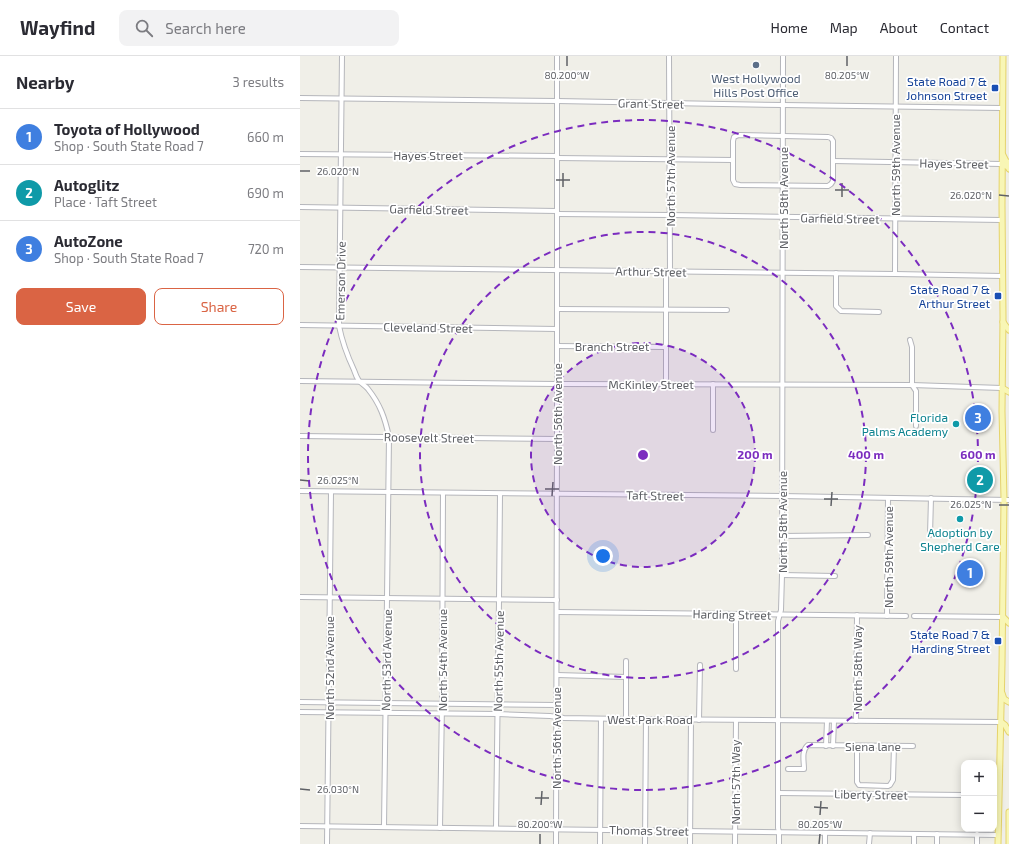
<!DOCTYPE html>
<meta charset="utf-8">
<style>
:root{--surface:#fff;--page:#f2f2f3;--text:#2b2b33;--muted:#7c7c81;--line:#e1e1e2;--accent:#da6444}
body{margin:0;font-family:"Exo 2",sans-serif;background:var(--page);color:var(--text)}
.controls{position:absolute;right:12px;bottom:12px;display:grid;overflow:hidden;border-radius:8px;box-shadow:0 2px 10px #0003}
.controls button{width:36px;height:36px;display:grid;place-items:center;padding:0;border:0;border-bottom:1px solid var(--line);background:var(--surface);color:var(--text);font:20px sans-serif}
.you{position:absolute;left:303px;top:500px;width:14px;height:14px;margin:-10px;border:3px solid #fff;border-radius:50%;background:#1a73e8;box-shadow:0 0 0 6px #1a73e833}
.badge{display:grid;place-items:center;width:26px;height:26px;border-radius:50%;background:var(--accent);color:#fff;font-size:13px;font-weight:700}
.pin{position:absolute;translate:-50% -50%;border:2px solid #fff;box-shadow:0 1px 4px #0006}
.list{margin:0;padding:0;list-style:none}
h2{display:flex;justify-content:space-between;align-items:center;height:52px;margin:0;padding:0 16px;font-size:17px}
h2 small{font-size:13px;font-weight:400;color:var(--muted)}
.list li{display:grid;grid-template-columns:26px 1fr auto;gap:12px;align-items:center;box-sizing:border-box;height:56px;padding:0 16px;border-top:1px solid var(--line)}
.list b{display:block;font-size:15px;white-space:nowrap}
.list p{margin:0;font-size:13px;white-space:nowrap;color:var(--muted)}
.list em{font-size:13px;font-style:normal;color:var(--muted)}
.actions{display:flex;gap:8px;padding:12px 16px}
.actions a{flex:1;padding:9px 0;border:1px solid var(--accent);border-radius:8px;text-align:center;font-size:14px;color:var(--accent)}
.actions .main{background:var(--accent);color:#fff}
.icon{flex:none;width:22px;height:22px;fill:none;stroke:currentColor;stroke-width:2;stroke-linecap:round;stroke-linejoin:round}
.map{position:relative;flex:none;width:709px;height:788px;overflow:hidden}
header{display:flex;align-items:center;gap:24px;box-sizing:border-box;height:56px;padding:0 20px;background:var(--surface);border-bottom:1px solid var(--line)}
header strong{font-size:19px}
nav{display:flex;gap:22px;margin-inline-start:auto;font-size:14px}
.search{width:280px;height:36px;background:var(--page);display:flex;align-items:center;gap:10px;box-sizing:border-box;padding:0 14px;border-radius:8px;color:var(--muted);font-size:15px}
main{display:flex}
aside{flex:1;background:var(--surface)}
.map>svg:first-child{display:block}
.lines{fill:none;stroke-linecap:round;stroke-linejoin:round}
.minor-casing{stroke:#b5b6bb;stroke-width:6}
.major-casing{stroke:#e5d36c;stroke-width:7}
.minor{stroke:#fff;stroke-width:4}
.major{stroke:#f8f6b5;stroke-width:5}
.ticks{fill:none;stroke:#5f6166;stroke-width:1.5}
.ring{fill:none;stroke:#7b2cbf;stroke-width:2;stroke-dasharray:7 5}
.service-dot{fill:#5c6f8a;stroke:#fff;stroke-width:1.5}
.transit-dot{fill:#1a4fb4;stroke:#fff;stroke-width:1.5}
.culture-dot{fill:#0f9aa8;stroke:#fff;stroke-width:1.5}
.labels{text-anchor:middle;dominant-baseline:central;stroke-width:3.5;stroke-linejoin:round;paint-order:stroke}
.service-label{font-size:12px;fill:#4e5e75;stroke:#fff}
.transit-label{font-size:12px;fill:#164399;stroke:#fff;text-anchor:end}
.street-label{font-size:12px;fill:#5f6166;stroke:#fff}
.culture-label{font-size:12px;fill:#0d838f;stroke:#fff;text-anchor:end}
.ticks-label{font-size:10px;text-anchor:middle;fill:#5f6166;stroke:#fff;stroke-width:3.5;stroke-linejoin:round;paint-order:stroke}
.centre{fill:#7b2cbf;stroke:#fff;stroke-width:2}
.ring-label{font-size:12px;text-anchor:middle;font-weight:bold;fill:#7b2cbf;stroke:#fff;stroke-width:3.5;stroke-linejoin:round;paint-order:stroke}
</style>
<header>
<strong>Wayfind</strong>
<div class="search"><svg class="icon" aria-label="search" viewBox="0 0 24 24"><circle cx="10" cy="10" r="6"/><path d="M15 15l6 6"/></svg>Search here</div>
<nav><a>Home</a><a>Map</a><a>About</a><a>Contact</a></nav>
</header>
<main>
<aside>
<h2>Nearby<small>3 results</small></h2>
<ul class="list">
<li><span class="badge" style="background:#3f7fe0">1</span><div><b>Toyota of Hollywood</b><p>Shop · South State Road 7</p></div><em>660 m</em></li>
<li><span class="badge" style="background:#0f9aa8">2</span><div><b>Autoglitz</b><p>Place · Taft Street</p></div><em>690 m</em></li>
<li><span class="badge" style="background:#3f7fe0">3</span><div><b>AutoZone</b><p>Shop · South State Road 7</p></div><em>720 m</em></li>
</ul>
<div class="actions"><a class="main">Save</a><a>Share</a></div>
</aside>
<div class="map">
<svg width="709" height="788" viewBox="0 0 709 788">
<rect width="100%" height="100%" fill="#f0efe8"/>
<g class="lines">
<defs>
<g id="minor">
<path d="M42 0 39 270C42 285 47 299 54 314 55 317 57 322 59 325 62 328 66 330 68 333 80 348 85 362 89 381L87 542 84 771"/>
<polyline points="369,0 370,215"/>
<polyline points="0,42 257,45 483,49 702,52"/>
<polygon points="439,79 528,81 531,82 533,85 533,125 531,128 528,130 440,129 435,128 433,124 433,85 434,81"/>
<polyline points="0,98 257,100"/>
<polyline points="257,102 433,104"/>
<polyline points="533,105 702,108"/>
<polyline points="0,151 257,155"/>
<polyline points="257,158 370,159 702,164"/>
<polyline points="0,211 595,218 703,220"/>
<polyline points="366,215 366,328"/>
<polyline points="536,217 536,250 541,255 579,256"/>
<polyline points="595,218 596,0"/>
<polyline points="257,253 427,254"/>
<polyline points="0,269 257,273"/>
<polyline points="610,284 612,291 612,329 616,335 616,370"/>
<polyline points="257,290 366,291"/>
<polyline points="0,325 257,328 612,329 702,332"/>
<polyline points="413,374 413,328"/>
<polyline points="0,380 257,383"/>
<polyline points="0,435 482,440 709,444"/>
<polyline points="630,479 631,442"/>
<polyline points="482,480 568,479"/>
<polyline points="482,519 535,520"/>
<polyline points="0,541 257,544"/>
<polyline points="257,556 606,560"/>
<polyline points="587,560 588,442"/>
<polyline points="614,560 703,561"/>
<polyline points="436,613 436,558"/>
<polyline points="257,619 326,621"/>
<polyline points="0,646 257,649"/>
<polyline points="0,656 198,658 250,660 264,662 326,663 701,666"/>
<polyline points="326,663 326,605"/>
<polyline points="399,664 400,609"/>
<polyline points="556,665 557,559"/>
<polyline points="526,690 527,665"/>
<polyline points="533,690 534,665"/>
<polyline points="557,690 557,726 559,729 588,730 590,729 593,724 594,690"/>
<path d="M488 713H504C504 705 501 695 508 689L613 690"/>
<polyline points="478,737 664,739"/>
<polyline points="0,770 698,779"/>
<polyline points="140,772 142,648 143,437"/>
<polyline points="196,772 199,544 200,438"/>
<polyline points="27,788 31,436"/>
<polyline points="256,788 257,383 257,0"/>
<polyline points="300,788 301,663"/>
<polyline points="345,788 346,663"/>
<polyline points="390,788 391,663"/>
<polyline points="435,788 436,664"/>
<polyline points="479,788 479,776 478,772 478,565 481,554 482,519 483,0"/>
<polyline points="525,788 525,777"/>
<polyline points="569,788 570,777"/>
<polyline points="614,788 614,778"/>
<polyline points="637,788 637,778"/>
<polyline points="677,788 677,778"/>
</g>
<g id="major">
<polyline points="703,99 706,105 709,107"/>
<polyline points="702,108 708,111 709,113"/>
<polyline points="703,266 705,269 709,274"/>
<polyline points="702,332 709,336"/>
<polyline points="703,561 709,567"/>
<polyline points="702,637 704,643 709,646"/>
<polyline points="701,666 705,669 709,676"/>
<polyline points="698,788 702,608 704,443 702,355 703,261 702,149 703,0"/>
<polyline points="709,788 709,756"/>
</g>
</defs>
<use href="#minor" class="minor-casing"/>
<use href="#major" class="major-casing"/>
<use href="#minor" class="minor"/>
<use href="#major" class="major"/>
</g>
<path class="ticks" d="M267 10V0M547 10V0M0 115H10M256 124H270M263 131V117M535 134H549M699 139 709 140M542 141V127M0 424 10 425M245 433H259M252 440 253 426M524 443H538M699 449H709M531 450 532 436M0 733 10 734M235 742H249M241 749 242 735M514 751 528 752M520 759 521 745M240 788V778M519 788 520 778"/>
<circle cx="343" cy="399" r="112" fill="#7b2cbf" fill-opacity=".12"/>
<g class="ring">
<circle cx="343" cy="399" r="112"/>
<circle cx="343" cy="399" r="223"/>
<circle cx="343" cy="399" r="335"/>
</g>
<circle class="service-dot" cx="456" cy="9" r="4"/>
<g class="transit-dot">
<rect x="691" y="28" width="8" height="8" rx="2"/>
<rect x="694" y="236" width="8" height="8" rx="2"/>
<rect x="694" y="581" width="8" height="8" rx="2"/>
</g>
<g class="culture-dot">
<circle cx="656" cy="368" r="4"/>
<circle cx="660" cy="463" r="4"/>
</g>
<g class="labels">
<g class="service-label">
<text x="456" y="22">West Hollywood<tspan x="456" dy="14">Hills Post Office</tspan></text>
</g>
<g class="transit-label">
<text x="687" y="25">State Road 7 &amp;<tspan x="687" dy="14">Johnson Street</tspan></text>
<text x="690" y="233">State Road 7 &amp;<tspan x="690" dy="14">Arthur Street</tspan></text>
<text x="690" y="578">State Road 7 &amp;<tspan x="690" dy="14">Harding Street</tspan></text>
</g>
<g class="street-label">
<text transform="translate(351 47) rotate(1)">Grant Street</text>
<text x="128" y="99">Hayes Street</text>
<text transform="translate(654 107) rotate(1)">Hayes Street</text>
<text transform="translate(595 109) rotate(-90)">North 59th Avenue</text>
<text transform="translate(370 120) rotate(-90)">North 57th Avenue</text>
<text transform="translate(483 142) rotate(-90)">North 58th Avenue</text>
<text transform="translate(129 153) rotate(1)">Garfield Street</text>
<text transform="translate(540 162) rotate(1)">Garfield Street</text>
<text transform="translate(351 215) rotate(1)">Arthur Street</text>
<text transform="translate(40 225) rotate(-89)">Emerson Drive</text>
<text transform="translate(128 271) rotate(1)">Cleveland Street</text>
<text x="312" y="290">Branch Street</text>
<text x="351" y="328">McKinley Street</text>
<text transform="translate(257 358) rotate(-90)">North 56th Avenue</text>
<text transform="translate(129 381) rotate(1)">Roosevelt Street</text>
<text transform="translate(355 439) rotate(1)">Taft Street</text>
<text transform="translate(482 466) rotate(-90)">North 58th Avenue</text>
<text transform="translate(588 501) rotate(-90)">North 59th Avenue</text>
<text transform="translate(432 558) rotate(1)">Harding Street</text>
<text transform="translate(86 604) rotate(-89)">North 53rd Avenue</text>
<text transform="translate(142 604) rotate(-90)">North 54th Avenue</text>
<text transform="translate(198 605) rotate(-89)">North 55th Avenue</text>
<text transform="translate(29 612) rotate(-90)">North 52nd Avenue</text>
<text transform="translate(557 612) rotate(-90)">North 58th Way</text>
<text x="350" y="663">West Park Road</text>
<text transform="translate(256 682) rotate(-90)">North 56th Avenue</text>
<text x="573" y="690">Siena lane</text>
<text transform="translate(435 726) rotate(-90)">North 57th Way</text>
<text transform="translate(571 738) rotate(1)">Liberty Street</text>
<text transform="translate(349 774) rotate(1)">Thomas Street</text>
</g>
<g class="culture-label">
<text x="648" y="361">Florida<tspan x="648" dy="14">Palms Academy</tspan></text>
<text x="660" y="476" text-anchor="middle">Adoption by<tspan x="660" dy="14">Shepherd Care</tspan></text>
</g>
</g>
<g class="ticks-label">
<text x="267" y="23">80.200°W</text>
<text x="547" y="23">80.205°W</text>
<text x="38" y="119">26.020°N</text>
<text x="671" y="143">26.020°N</text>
<text x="38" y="428">26.025°N</text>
<text x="671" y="452">26.025°N</text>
<text x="38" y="737">26.030°N</text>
<text x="240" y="772">80.200°W</text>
<text x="520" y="772">80.205°W</text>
</g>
<circle cx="343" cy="399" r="6" class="centre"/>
<g class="ring-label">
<text x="455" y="403">200 m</text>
<text x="566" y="403">400 m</text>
<text x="678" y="403">600 m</text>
</g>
</svg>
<div class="controls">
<button>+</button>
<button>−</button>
</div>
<div class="you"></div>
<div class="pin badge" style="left:670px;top:517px;background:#3f7fe0">1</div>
<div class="pin badge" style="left:680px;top:424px;background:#0f9aa8">2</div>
<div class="pin badge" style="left:678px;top:362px;background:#3f7fe0">3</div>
</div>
</main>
